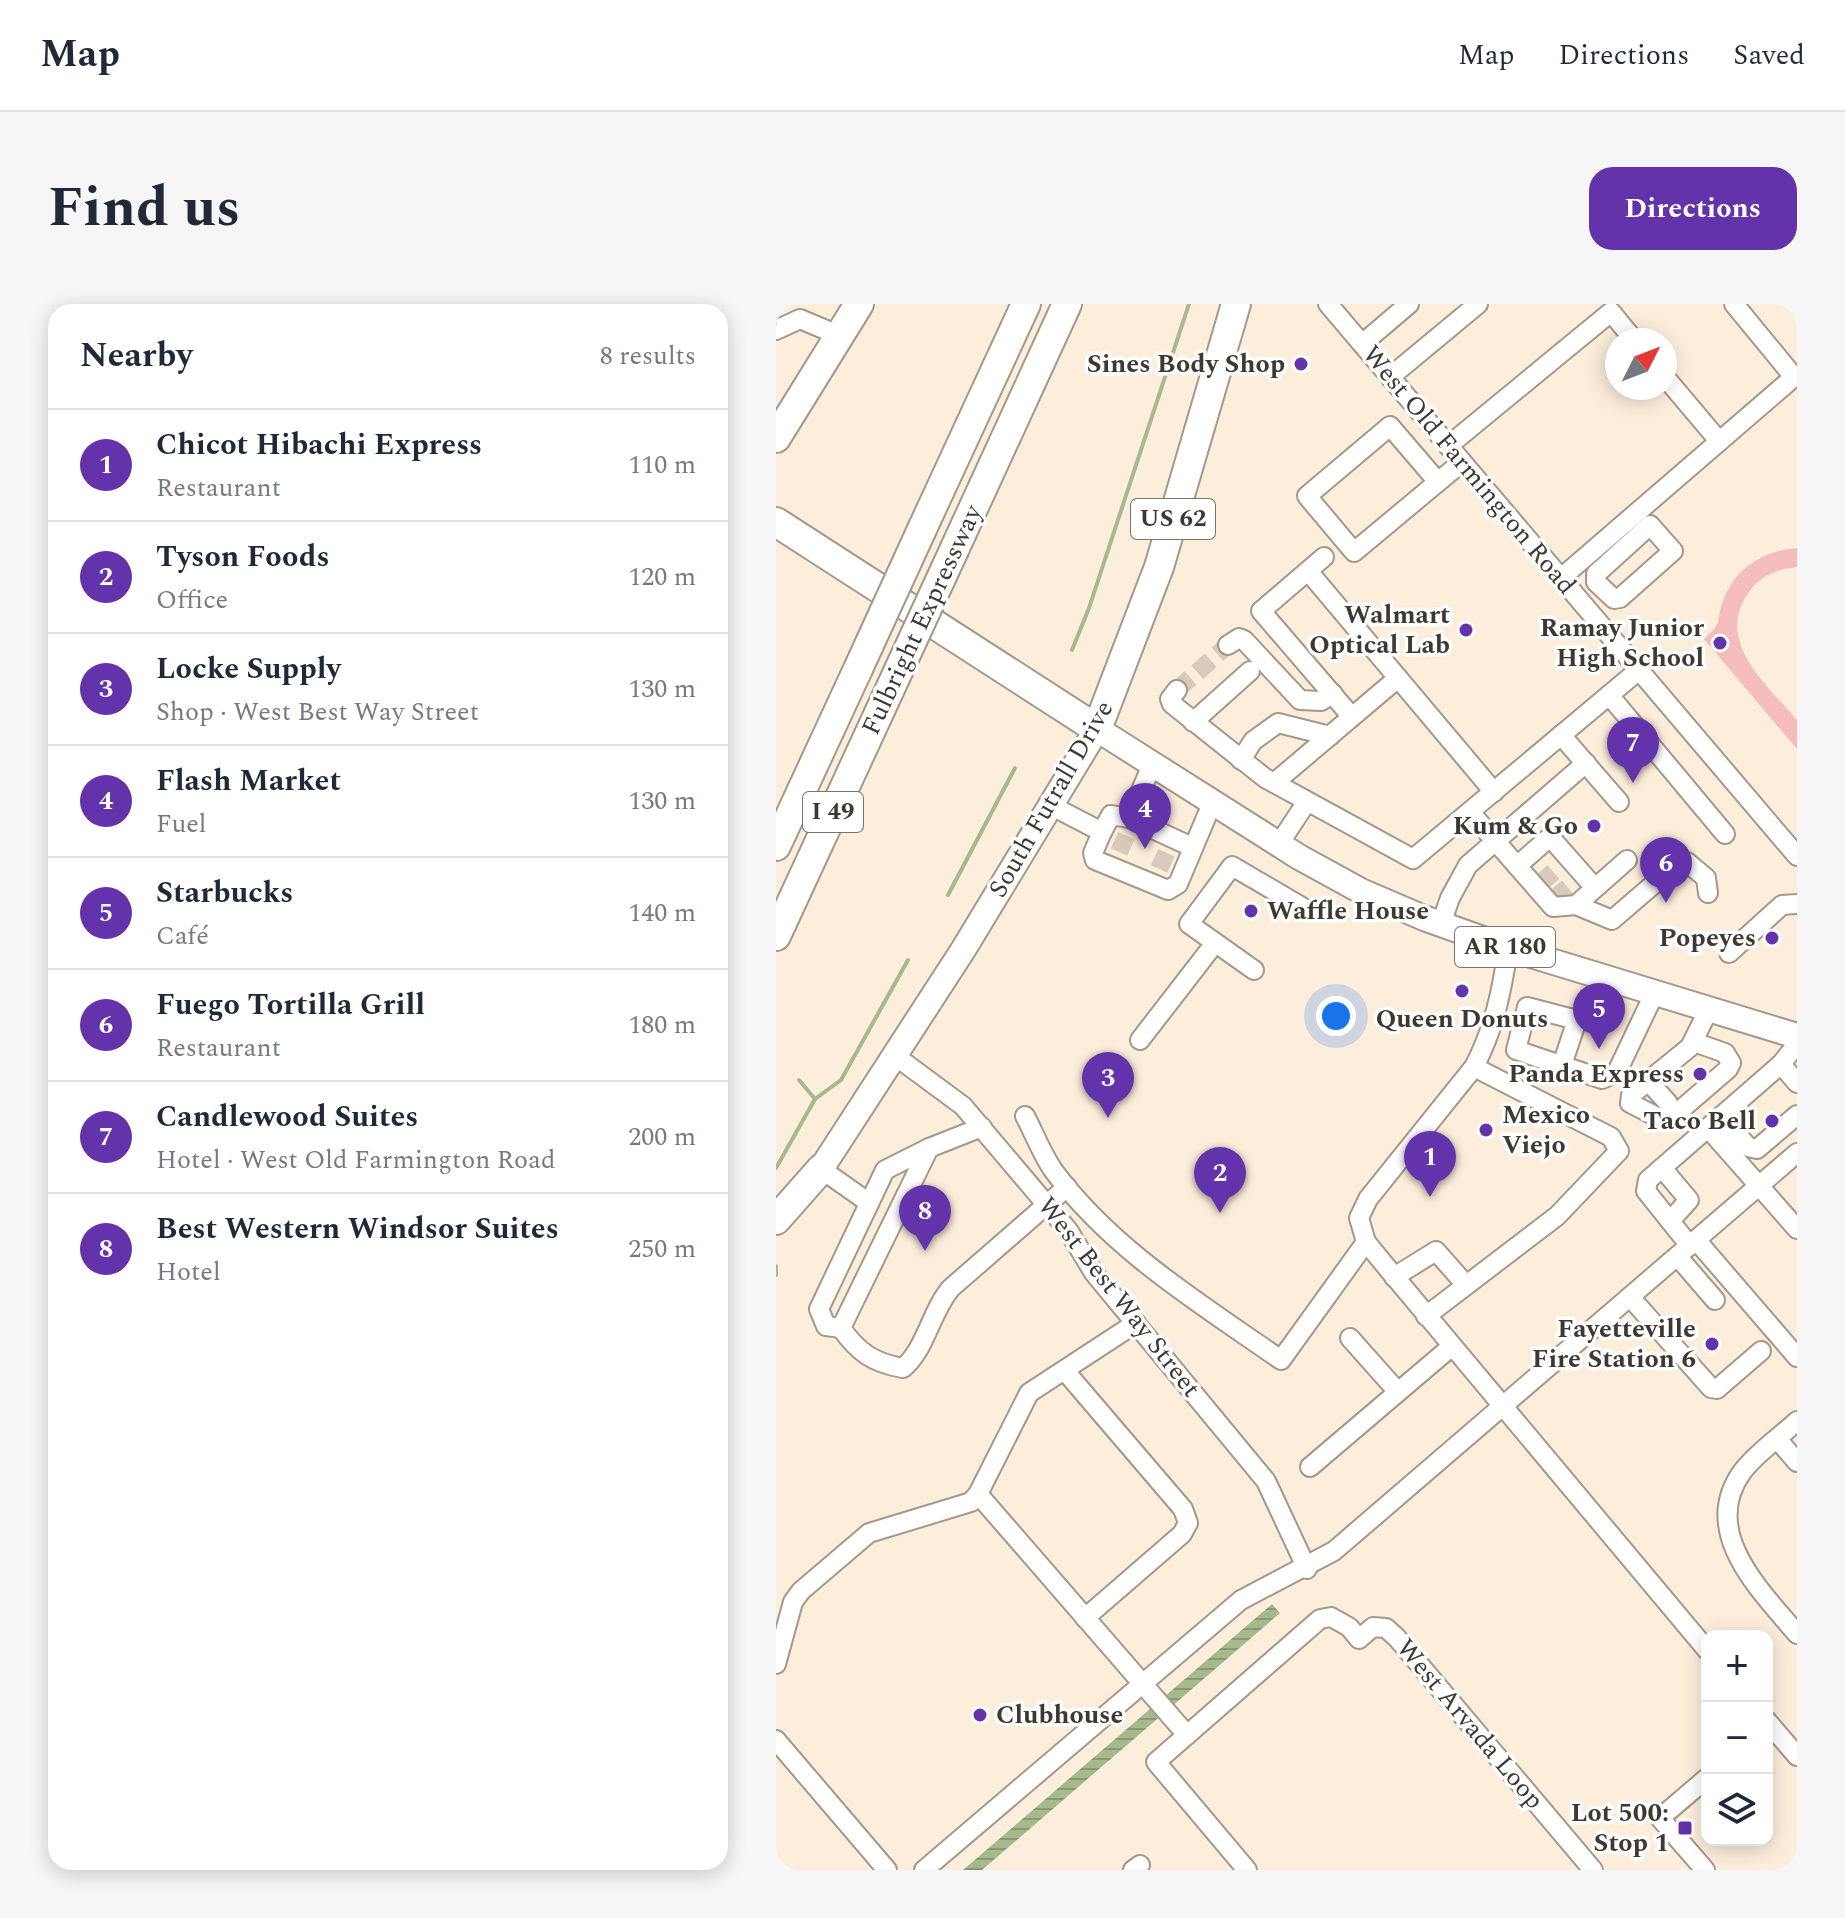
<!DOCTYPE html>
<meta charset="utf-8">
<style>
:root{--surface:#fff;--page:#f6f6f7;--text:#1f2937;--muted:#747a83;--line:#e0e1e3;--accent:#6233ab}
body{margin:0;font-family:Spectral,serif;background:var(--page);color:var(--text)}
.controls{position:absolute;right:24px;bottom:24px;display:grid;overflow:hidden;border-radius:16px;box-shadow:0 4px 20px #0003}
.controls button{width:72px;height:72px;display:grid;place-items:center;padding:0;border:0;border-bottom:2px solid var(--line);background:var(--surface);color:var(--text);font:40px sans-serif}
.compass{position:absolute;left:829px;top:24px;width:72px;height:72px;border-radius:50%;background:var(--surface);box-shadow:0 4px 20px #0003;rotate:48deg}
.you{position:absolute;left:560px;top:712px;width:28px;height:28px;margin:-20px;border:6px solid #fff;border-radius:50%;background:#1a73e8;box-shadow:0 0 0 12px #1a73e833}
.badge{display:grid;place-items:center;width:52px;height:52px;border-radius:50%;background:var(--accent);color:#fff;font-size:26px;font-weight:700}
.pin{position:absolute;translate:-50% -66px;filter:drop-shadow(0 2px 4px #0008)}
.pin::after{content:'';position:absolute;top:42px;width:28px;height:24px;background:inherit;clip-path:polygon(0 0,100% 0,50% 100%)}
.list{margin:0;padding:0;list-style:none}
h2{display:flex;justify-content:space-between;align-items:center;height:104px;margin:0;padding:0 32px;font-size:34px}
h2 small{font-size:26px;font-weight:400;color:var(--muted)}
.list li{display:grid;grid-template-columns:52px 1fr auto;gap:24px;align-items:center;box-sizing:border-box;height:112px;padding:0 32px;border-top:2px solid var(--line)}
.list b{display:block;font-size:30px;white-space:nowrap}
.list p{margin:0;font-size:26px;white-space:nowrap;color:var(--muted)}
.list em{font-size:26px;font-style:normal;color:var(--muted)}
.icon{flex:none;width:44px;height:44px;fill:none;stroke:currentColor;stroke-width:2;stroke-linecap:round;stroke-linejoin:round}
.map{position:relative;flex:none;width:1021px;height:1566px;overflow:hidden;border-radius:24px}
header{display:flex;align-items:center;gap:48px;box-sizing:border-box;height:112px;padding:0 40px;background:var(--surface);border-bottom:2px solid var(--line)}
header strong{font-size:38px}
nav{display:flex;gap:44px;margin-inline-start:auto;font-size:28px}
.intro{display:flex;align-items:center;justify-content:space-between;box-sizing:border-box;height:192px;padding:0 48px}
h1{margin:0;font-size:56px}
.button{padding:20px 36px;border-radius:24px;background:var(--accent);color:#fff;font-size:28px;font-weight:700}
main{display:flex;gap:48px;padding:0 48px}
aside{flex:1;background:var(--surface);border-radius:24px;box-shadow:0 4px 20px #0003}
.map>svg:first-child{display:block}
.pitch{fill:#f5bcbc}
.water{fill:url(#water-rules)}
.lines{fill:none;stroke-linecap:round;stroke-linejoin:round}
.stream{stroke:#a5ba8c;stroke-width:4}
.minor-tunnel{stroke:#d7caba;stroke-width:18;stroke-dasharray:18 9;stroke-linecap:butt}
.minor-casing{stroke:#a69888;stroke-width:22}
.major-casing{stroke:#a69888;stroke-width:28}
.highway-casing{stroke:#a69888;stroke-width:32}
.minor{stroke:#fff;stroke-width:18}
.major{stroke:#fff;stroke-width:24}
.highway{stroke:#fff;stroke-width:28}
.highway-bridge-casing{stroke:#a69888;stroke-width:32;stroke-linecap:butt}
.highway-bridge{stroke:#fff;stroke-width:28}
.poi-dot{fill:#6233ab;stroke:#fff;stroke-width:3}
.labels{text-anchor:middle;dominant-baseline:central;stroke-width:7;stroke-linejoin:round;paint-order:stroke}
.shield{fill:#fff;stroke:#78746f;stroke-width:2}
.shield-label{font-size:24px;font-weight:bold;fill:#3e3831}
.poi-label{font-size:26px;font-weight:bold;fill:#3e3831;stroke:#fff;text-anchor:end}
.street-label{font-size:26px;fill:#3e3831;stroke:#fff}
</style>
<header>
<strong>Map</strong>
<nav><a>Map</a><a>Directions</a><a>Saved</a></nav>
</header>
<div class="intro"><h1>Find us</h1><a class="button">Directions</a></div>
<main>
<aside>
<h2>Nearby<small>8 results</small></h2>
<ul class="list">
<li><span class="badge">1</span><div><b>Chicot Hibachi Express</b><p>Restaurant</p></div><em>110 m</em></li>
<li><span class="badge">2</span><div><b>Tyson Foods</b><p>Office</p></div><em>120 m</em></li>
<li><span class="badge">3</span><div><b>Locke Supply</b><p>Shop · West Best Way Street</p></div><em>130 m</em></li>
<li><span class="badge">4</span><div><b>Flash Market</b><p>Fuel</p></div><em>130 m</em></li>
<li><span class="badge">5</span><div><b>Starbucks</b><p>Café</p></div><em>140 m</em></li>
<li><span class="badge">6</span><div><b>Fuego Tortilla Grill</b><p>Restaurant</p></div><em>180 m</em></li>
<li><span class="badge">7</span><div><b>Candlewood Suites</b><p>Hotel · West Old Farmington Road</p></div><em>200 m</em></li>
<li><span class="badge">8</span><div><b>Best Western Windsor Suites</b><p>Hotel</p></div><em>250 m</em></li>
</ul>
</aside>
<div class="map">
<svg width="1021" height="1566" viewBox="0 0 1021 1566">
<defs>
<pattern id="water-rules" width="6" height="5" patternUnits="userSpaceOnUse" patternTransform="scale(2)"><rect width="6" height="5" fill="#a5ba8c"/><path d="M0 2.5h6" fill="none" stroke="#889873"/></pattern>
</defs>
<rect width="100%" height="100%" fill="#fdeedc"/>
<path class="pitch" d="M1021 244V263C1002 265 984 272 973 288 937 337 992 382 1021 416V445L928 335C948 317 939 319 947 297 959 264 987 247 1021 244Z"/>
<polygon class="water" points="496,1300 504,1309 206,1566 187,1566"/>
<g class="lines">
<g class="stream">
<polyline points="296,346 313,304 413,0"/>
<polyline points="172,591 239,464"/>
<polyline points="23,776 39,795"/>
<polyline points="0,864 39,795 65,776 132,656"/>
<polyline points="0,962 0,971"/>
</g>
<g class="minor-tunnel">
<polyline points="401,386 452,341"/>
<polyline points="343,548 354,524"/>
<polyline points="383,565 394,541"/>
<polyline points="764,580 784,562"/>
<polyline points="778,595 798,578"/>
</g>
<defs>
<g id="minor">
<polyline points="552,0 1021,552"/>
<polyline points="0,26 24,15 62,31"/>
<polyline points="586,40 633,0"/>
<polyline points="614,73 702,0"/>
<polyline points="889,73 943,137"/>
<polyline points="672,142 835,8 858,36"/>
<polyline points="662,178 614,122 531,192 578,248 686,158"/>
<polygon points="874,221 897,247 844,294 838,295 820,278 820,270"/>
<polyline points="548,253 485,307 576,413"/>
<polyline points="532,267 718,488"/>
<polyline points="785,274 1018,73 958,0"/>
<polyline points="452,341 463,334 468,336 524,396 545,397 557,390"/>
<polyline points="401,386 394,395 396,400 489,474 637,555 863,366"/>
<polyline points="833,391 949,530"/>
<polyline points="417,418 474,367"/>
<polyline points="785,431 843,498"/>
<polyline points="465,456 477,437 502,419 554,432"/>
<polyline points="498,479 622,374"/>
<polyline points="274,501 326,528 317,549 319,556 392,586 402,580 437,497"/>
<polyline points="694,508 777,603 800,601 851,556"/>
<polyline points="353,514 416,543"/>
<polyline points="326,528 335,511 353,514 376,461"/>
<polyline points="503,540 530,499"/>
<polyline points="741,562 774,533 819,584"/>
<polyline points="800,601 836,616 900,561 911,558 930,574 932,589"/>
<polyline points="665,620 674,594 692,561 810,459"/>
<path d="M732 644C726 687 718 725 698 763L592 895 583 914 590 938 613 966 931 1346"/>
<polyline points="953,649 1006,601 1021,600"/>
<polyline points="478,666 413,620 456,562 526,603"/>
<polyline points="801,716 751,703 740,746 826,775 841,768 879,688"/>
<polyline points="364,736 439,639"/>
<polyline points="918,738 949,749 955,759 952,765 894,815 887,816 854,799 855,791 914,743 933,705"/>
<polyline points="118,751 187,802 292,926 318,969 490,1177 531,1265"/>
<polyline points="1005,760 1021,779"/>
<polyline points="786,761 801,716 814,707 826,672"/>
<polyline points="872,777 892,799"/>
<path d="M249 812C258 829 266 850 277 866 336 946 425 1000 505 1056L590 938"/>
<polyline points="945,812 972,843 981,845 1021,811"/>
<path d="M206 823 153 844 65 1024C82 1048 97 1059 127 1064 150 1045 155 1007 175 984L291 883"/>
<polyline points="932,824 1021,925"/>
<polyline points="886,864 913,896 894,917"/>
<polyline points="45,865 92,898"/>
<polyline points="921,937 1021,1053"/>
<polyline points="914,942 870,887 872,876 1005,760 1021,740"/>
<polyline points="902,953 939,996"/>
<polyline points="618,973 660,947 690,981"/>
<polyline points="854,993 935,1084 941,1085 985,1047"/>
<polyline points="650,1012 781,912 843,847 835,833 698,763"/>
<polyline points="65,1024 50,1022 43,1005 109,866 153,844"/>
<polyline points="574,1034 622,1088"/>
<polyline points="289,1067 407,1205 412,1219 406,1230 309,1314"/>
<path d="M1021 1117C1004 1133 980 1149 966 1168 923 1228 985 1287 1021 1330"/>
<polyline points="1002,1136 1021,1158"/>
<polyline points="534,1163 675,1043"/>
<polyline points="202,1190 411,1431"/>
<polyline points="0,1360 17,1298 25,1287 93,1229 195,1198 202,1190 253,1089 360,1019"/>
<polyline points="991,1417 1021,1452"/>
<polyline points="0,1436 111,1566"/>
<polyline points="148,1566 465,1296 558,1247 1021,849"/>
<polyline points="357,1566 364,1561"/>
<polyline points="471,1566 380,1458 544,1315 555,1313 573,1323 583,1335 597,1323 610,1324 621,1334 817,1566"/>
<polyline points="929,1566 884,1514 931,1474"/>
</g>
<polyline id="major" points="45,865 187,646 321,425 523,553 585,587 648,614 732,644 1021,732"/>
<g id="highway">
<polyline points="0,134 83,0"/>
<polyline points="0,218 321,425 383,263 460,0"/>
<polyline points="147,223 250,0"/>
<polyline points="179,244 291,0"/>
<polyline points="0,542 82,365"/>
<polyline points="0,632 114,385"/>
<polyline points="0,916 45,865"/>
</g>
</defs>
<use href="#minor" class="minor-casing"/>
<use href="#major" class="major-casing"/>
<use href="#highway" class="highway-casing"/>
<use href="#minor" class="minor"/>
<use href="#major" class="major"/>
<use href="#highway" class="highway"/>
<defs>
<g id="highway-bridge">
<polyline points="82,365 147,223"/>
<polyline points="114,385 179,244"/>
</g>
</defs>
<use href="#highway-bridge" class="highway-bridge-casing"/>
<use href="#highway-bridge" class="highway-bridge"/>
</g>
<g class="poi-dot">
<circle cx="525" cy="60" r="8"/>
<circle cx="690" cy="326" r="8"/>
<circle cx="944" cy="339" r="8"/>
<circle cx="818" cy="522" r="8"/>
<circle cx="475" cy="607" r="8"/>
<circle cx="996" cy="634" r="8"/>
<circle cx="686" cy="687" r="8"/>
<circle cx="924" cy="770" r="8"/>
<circle cx="996" cy="817" r="8"/>
<circle cx="710" cy="826" r="8"/>
<circle cx="936" cy="1040" r="8"/>
<circle cx="204" cy="1411" r="8"/>
<rect x="901" y="1516" width="16" height="16" rx="4"/>
</g>
<g class="labels">
<g class="shield">
<rect x="355" y="195" width="84" height="40" rx="6"/>
<rect x="27" y="488" width="60" height="40" rx="6"/>
<rect x="679" y="623" width="100" height="40" rx="6"/>
</g>
<g class="shield-label">
<text x="397" y="215">US 62</text>
<text x="57" y="508">I 49</text>
<text x="729" y="643">AR 180</text>
</g>
<g class="poi-label">
<text x="509" y="60">Sines Body Shop</text>
<text x="674" y="311">Walmart<tspan x="674" dy="30">Optical Lab</tspan></text>
<text x="928" y="324">Ramay Junior<tspan x="928" dy="30">High School</tspan></text>
<text x="802" y="522">Kum &amp; Go</text>
<text x="491" y="607" text-anchor="start">Waffle House</text>
<text x="980" y="634">Popeyes</text>
<text x="686" y="715" text-anchor="middle">Queen Donuts</text>
<text x="908" y="770">Panda Express</text>
<text x="726" y="811" text-anchor="start">Mexico<tspan x="726" dy="30">Viejo</tspan></text>
<text x="980" y="817">Taco Bell</text>
<text x="920" y="1025">Fayetteville<tspan x="920" dy="30">Fire Station 6</tspan></text>
<text x="220" y="1411" text-anchor="start">Clubhouse</text>
<text x="893" y="1509">Lot 500:<tspan x="893" dy="30">Stop 1</tspan></text>
</g>
<g class="street-label">
<text transform="translate(693 166) rotate(50)">West Old Farmington Road</text>
<text transform="translate(146 316) rotate(-65)">Fulbright Expressway</text>
<text transform="translate(275 495) rotate(-60)">South Futrall Drive</text>
<text transform="translate(343 993) rotate(52)">West Best Way Street</text>
<text transform="translate(694 1420) rotate(50)">West Arvada Loop</text>
</g>
</g>
</svg>
<div class="controls">
<button>+</button>
<button>−</button>
<button><svg class="icon" aria-label="layers" viewBox="0 0 24 24"><path d="M12 4l9 5-9 5-9-5zM3 14l9 5 9-5"/></svg></button>
</div>
<svg class="compass" viewBox="-18 -18 36 36"><path d="M0-13l5 13h-10z" fill="#e53935"/><path d="M0 13l5-13h-10z" fill="#747a83"/></svg>
<div class="you"></div>
<div class="pin badge" style="left:654px;top:893px">1</div>
<div class="pin badge" style="left:444px;top:909px">2</div>
<div class="pin badge" style="left:332px;top:814px">3</div>
<div class="pin badge" style="left:369px;top:545px">4</div>
<div class="pin badge" style="left:823px;top:745px">5</div>
<div class="pin badge" style="left:890px;top:599px">6</div>
<div class="pin badge" style="left:857px;top:479px">7</div>
<div class="pin badge" style="left:149px;top:947px">8</div>
</div>
</main>
